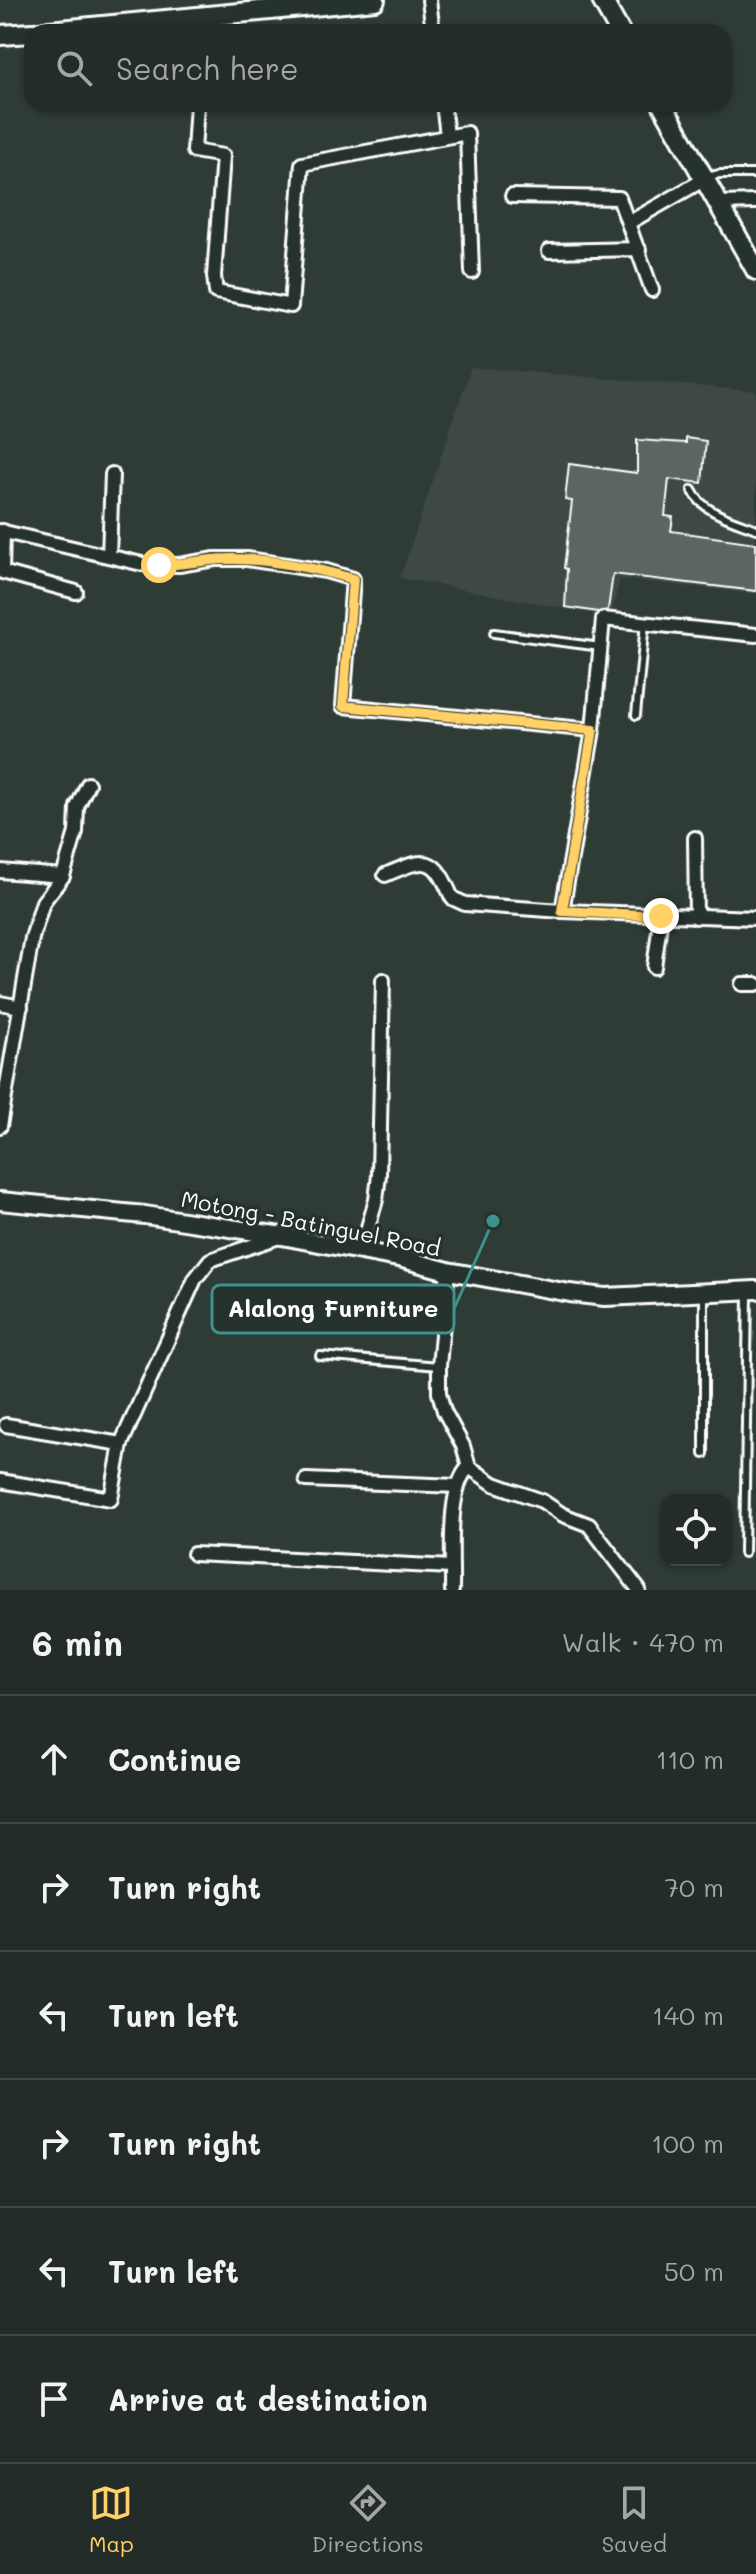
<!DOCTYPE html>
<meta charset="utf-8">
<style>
:root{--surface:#232c28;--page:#2f3834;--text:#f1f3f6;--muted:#a3a7a8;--line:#404845;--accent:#ffd166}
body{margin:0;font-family:Mali,sans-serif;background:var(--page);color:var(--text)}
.controls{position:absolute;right:24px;bottom:24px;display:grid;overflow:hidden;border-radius:16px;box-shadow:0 2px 6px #0004}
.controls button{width:72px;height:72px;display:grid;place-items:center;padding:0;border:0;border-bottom:2px solid var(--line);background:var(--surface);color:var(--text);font:40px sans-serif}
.stop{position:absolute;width:24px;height:24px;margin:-18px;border:6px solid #ffd166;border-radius:50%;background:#fff}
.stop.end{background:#ffd166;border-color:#fff;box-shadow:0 2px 8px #0008}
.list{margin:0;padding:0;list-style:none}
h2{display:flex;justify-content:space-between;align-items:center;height:104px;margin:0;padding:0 32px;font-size:34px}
h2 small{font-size:26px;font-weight:400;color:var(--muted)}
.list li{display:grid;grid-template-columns:52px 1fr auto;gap:24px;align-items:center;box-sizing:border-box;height:128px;padding:0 32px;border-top:2px solid var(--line)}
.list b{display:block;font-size:30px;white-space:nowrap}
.list em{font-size:26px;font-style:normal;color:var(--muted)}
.icon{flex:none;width:44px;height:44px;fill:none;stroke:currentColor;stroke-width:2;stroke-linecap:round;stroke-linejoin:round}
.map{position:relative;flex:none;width:756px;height:1590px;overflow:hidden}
.search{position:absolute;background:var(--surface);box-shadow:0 2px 6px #0004;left:24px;right:24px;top:24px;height:88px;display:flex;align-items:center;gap:20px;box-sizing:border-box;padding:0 28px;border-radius:24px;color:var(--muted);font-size:30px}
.sheet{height:872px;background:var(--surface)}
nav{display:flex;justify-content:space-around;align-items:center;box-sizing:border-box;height:112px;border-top:2px solid var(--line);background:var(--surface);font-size:22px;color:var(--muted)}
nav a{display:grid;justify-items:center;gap:4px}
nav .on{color:var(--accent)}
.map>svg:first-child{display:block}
.built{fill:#3c4842}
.building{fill:#5b6661;stroke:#fff;stroke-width:2}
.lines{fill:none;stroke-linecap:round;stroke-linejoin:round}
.service-casing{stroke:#fff;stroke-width:12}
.minor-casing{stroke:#fff;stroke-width:18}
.tertiary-casing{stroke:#fff;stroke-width:22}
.secondary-casing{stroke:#fff;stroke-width:24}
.service{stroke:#26332d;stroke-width:6}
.minor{stroke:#26332d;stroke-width:12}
.tertiary{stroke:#26332d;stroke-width:16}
.secondary{stroke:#26332d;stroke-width:18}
.route{stroke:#ffd166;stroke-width:10}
.labels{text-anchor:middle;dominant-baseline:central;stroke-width:7;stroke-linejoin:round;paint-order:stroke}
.street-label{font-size:22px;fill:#fff;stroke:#26332d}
.leader{fill:none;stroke:#3f918b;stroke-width:3}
.callout-dot{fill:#3f918b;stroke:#26332d;stroke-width:3}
.callout{fill:#26332d;stroke:#3f918b;stroke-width:3}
.callout-label{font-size:24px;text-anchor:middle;font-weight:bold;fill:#fff}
</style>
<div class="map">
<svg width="756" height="1590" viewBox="0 0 756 1590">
<rect width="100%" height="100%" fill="#2f3b35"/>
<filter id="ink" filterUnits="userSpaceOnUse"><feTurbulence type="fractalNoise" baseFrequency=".0125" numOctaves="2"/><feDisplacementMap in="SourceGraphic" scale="16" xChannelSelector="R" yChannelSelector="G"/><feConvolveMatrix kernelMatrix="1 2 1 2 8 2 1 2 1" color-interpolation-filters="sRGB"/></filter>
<g filter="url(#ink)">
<polygon class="built" points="471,367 756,391 756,594 620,579 611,617 400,578"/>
<polygon class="building" points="686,438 706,441 702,483 669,479 665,516 673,517 671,531 756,543 756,591 613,574 608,610 598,612 565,607 567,569 564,568 572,501 565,500 569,464 637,473 637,440 686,443"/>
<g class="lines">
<defs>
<g id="service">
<polyline points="708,177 719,174 756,174"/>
<path d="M692 490C703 513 733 520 756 529"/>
<polyline points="494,633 601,647"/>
<polyline points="636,715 645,623"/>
<polyline points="704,1295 704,1454"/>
<polyline points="320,1356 439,1366"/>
<polyline points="744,1553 748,1294"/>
</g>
<g id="minor">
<polyline points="429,0 433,32"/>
<polyline points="203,32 205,18"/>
<polyline points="197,104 194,151 223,156 214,276 216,292 291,306 302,164 467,133 472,272"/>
<polyline points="443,104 447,135"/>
<polyline points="512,196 619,198 652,290"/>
<polyline points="719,203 756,202"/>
<polyline points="630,222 705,179"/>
<polyline points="549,251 639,249"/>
<polyline points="0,531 142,564 179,565 215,559 247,559 326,571 353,579 343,706 593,730"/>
<polyline points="3,531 2,572 76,592"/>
<polyline points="109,556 112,474"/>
<polyline points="695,838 696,917"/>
<polyline points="0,871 63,876"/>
<path d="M385 875C427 857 434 855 452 898L465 904 562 911 756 918"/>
<polyline points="562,911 593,730 603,619 756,635"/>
<polyline points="654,967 661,916"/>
<polyline points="742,984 756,984"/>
<polyline points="0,1003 21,1007"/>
<polyline points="0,1126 32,938 43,902 63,876 76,832 77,807 88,784"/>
<polyline points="361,1251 376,1200 379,1175 383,980"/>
<polyline points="448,1271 439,1366 439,1393 444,1411 463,1446 469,1467 494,1484 542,1501 563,1515 589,1525 639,1590"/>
<polyline points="121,1444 195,1279 210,1260 282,1236"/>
<polyline points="306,1480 457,1486"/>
<polyline points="0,1481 111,1499 121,1444 6,1425"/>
<polyline points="194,1554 452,1567"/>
<path d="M452 1590C453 1559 446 1488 469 1467"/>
</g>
<polyline id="tertiary" points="0,1201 145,1215 282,1236 403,1259 448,1271 570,1293 605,1297 756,1290"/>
<g id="secondary">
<polyline points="602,0 620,32"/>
<polyline points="39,32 375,0"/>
<polyline points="0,35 32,33"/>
<polyline points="662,104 756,270"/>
</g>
</defs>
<use href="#service" class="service-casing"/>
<use href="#minor" class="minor-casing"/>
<use href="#tertiary" class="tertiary-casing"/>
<use href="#secondary" class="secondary-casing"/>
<use href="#service" class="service"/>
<use href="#minor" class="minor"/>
<use href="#tertiary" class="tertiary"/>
<use href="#secondary" class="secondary"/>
</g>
</g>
<g class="lines" filter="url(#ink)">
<path class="route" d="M159 565C183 565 205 559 228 559 270 558 314 568 353 579L343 706 593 730 562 911 661 916"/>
</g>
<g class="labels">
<g class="street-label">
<text transform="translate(311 1223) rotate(11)">Motong - Batinguel Road</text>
</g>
</g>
<path class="leader" d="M493 1221L454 1309"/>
<circle class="callout-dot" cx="493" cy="1221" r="8"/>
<rect class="callout" x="212" y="1285" width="242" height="48" rx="8"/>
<g class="callout-label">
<text x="333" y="1317">Alalong Furniture</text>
</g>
</svg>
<div class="controls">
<button><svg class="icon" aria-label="locate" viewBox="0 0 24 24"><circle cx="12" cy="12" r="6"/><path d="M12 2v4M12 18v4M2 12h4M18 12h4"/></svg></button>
</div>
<div class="stop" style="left:159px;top:565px"></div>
<div class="stop end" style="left:661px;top:916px"></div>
<div class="search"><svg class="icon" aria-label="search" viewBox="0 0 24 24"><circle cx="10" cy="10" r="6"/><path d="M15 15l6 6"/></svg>Search here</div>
</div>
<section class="sheet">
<h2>6 min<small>Walk · 470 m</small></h2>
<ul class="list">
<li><svg class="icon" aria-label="ahead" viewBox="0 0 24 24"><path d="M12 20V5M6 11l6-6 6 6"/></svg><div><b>Continue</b></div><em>110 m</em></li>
<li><svg class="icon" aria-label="right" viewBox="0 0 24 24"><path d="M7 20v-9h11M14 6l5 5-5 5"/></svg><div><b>Turn right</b></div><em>70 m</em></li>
<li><svg class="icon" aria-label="left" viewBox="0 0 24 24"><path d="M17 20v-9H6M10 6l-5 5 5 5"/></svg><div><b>Turn left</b></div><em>140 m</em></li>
<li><svg class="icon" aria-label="right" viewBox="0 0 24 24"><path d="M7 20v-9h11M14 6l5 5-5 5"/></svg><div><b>Turn right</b></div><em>100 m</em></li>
<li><svg class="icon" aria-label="left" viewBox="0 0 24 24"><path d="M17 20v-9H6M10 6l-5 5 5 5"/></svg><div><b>Turn left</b></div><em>50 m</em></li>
<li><svg class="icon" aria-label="arrive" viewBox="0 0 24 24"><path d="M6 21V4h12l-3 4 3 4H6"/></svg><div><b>Arrive at destination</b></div></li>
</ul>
</section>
<nav>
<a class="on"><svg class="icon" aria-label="map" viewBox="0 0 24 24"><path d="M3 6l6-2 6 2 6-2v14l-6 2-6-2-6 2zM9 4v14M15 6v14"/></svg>Map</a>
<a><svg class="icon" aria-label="directions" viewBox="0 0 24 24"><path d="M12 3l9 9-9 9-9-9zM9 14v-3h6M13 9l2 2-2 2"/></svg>Directions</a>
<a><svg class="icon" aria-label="saved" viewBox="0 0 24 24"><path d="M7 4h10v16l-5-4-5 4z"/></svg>Saved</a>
</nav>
